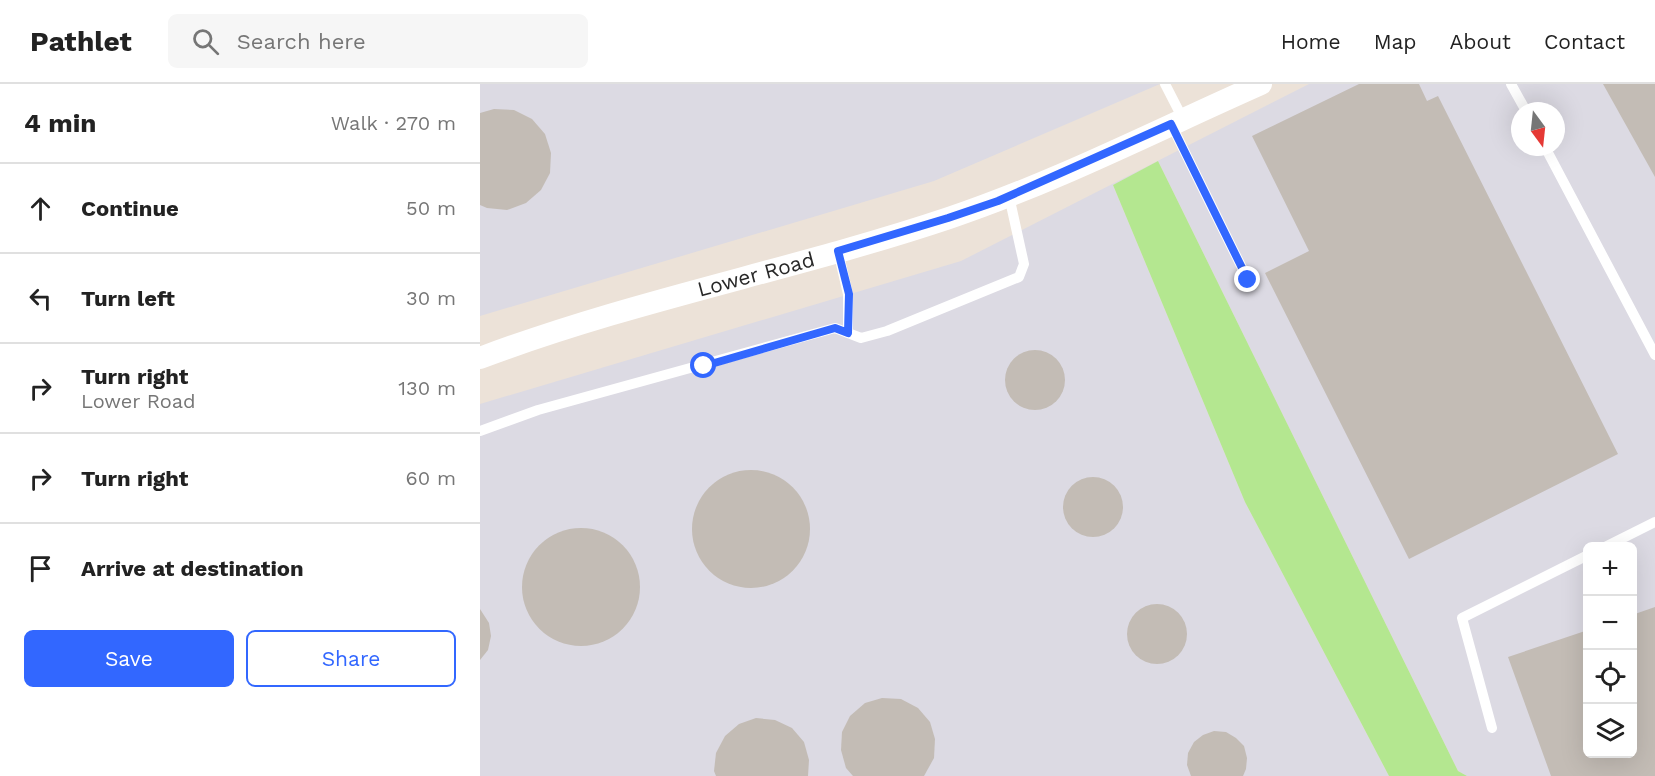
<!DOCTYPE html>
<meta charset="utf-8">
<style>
:root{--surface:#fff;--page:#f6f6f6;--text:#222;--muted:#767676;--line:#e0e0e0;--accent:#3267ff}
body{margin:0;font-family:"Work Sans",sans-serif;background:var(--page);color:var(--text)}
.controls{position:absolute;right:18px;bottom:18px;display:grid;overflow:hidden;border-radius:9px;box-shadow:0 6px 24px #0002}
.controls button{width:54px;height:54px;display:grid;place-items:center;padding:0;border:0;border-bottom:2px solid var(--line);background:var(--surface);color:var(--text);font:30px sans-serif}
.compass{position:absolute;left:1031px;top:18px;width:54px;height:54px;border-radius:50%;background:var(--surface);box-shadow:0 6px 24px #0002;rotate:165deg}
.stop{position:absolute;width:18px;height:18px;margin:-14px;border:4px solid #3267ff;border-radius:50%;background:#fff}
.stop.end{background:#3267ff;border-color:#fff;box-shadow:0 2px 6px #0008}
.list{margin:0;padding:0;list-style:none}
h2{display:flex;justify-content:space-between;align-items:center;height:78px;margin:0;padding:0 24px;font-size:26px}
h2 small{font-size:20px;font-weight:400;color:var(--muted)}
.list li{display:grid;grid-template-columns:39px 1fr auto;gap:18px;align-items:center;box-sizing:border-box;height:90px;padding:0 24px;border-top:2px solid var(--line)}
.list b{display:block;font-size:22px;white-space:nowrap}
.list p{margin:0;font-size:20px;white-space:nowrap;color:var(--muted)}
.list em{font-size:20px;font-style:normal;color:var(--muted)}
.actions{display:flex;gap:12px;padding:18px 24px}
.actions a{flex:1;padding:14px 0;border:2px solid var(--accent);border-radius:9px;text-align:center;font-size:21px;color:var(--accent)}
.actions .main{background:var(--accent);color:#fff}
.icon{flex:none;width:33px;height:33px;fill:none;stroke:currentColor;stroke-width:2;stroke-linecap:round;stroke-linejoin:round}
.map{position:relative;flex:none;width:1175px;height:692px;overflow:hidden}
header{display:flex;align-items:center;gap:36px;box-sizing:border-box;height:84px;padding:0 30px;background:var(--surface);border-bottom:2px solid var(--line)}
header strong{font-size:28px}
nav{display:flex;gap:33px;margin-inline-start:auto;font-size:21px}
.search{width:420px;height:54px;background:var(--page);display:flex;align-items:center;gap:15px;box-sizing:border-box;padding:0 21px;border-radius:9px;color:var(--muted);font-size:22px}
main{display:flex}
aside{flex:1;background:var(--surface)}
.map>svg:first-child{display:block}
.industrial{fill:#dcdae3;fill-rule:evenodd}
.green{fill:#b4e790}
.building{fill:#c3bcb5}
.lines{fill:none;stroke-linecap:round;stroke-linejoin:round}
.lane{stroke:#fff;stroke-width:10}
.street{stroke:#fff;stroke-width:22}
.route{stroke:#3267ff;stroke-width:8}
.labels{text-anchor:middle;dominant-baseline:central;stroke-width:4.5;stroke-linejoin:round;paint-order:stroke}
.street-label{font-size:21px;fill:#282828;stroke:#fff}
</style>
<header>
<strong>Pathlet</strong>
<div class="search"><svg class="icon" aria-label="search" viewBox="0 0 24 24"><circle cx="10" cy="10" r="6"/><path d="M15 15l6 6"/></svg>Search here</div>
<nav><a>Home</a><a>Map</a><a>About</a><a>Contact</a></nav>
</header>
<main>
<aside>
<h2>4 min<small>Walk · 270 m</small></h2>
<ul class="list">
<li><svg class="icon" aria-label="ahead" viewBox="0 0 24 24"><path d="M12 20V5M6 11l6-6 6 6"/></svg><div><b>Continue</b></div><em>50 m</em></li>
<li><svg class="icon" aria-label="left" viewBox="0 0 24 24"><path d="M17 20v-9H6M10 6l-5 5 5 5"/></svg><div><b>Turn left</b></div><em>30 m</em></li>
<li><svg class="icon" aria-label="right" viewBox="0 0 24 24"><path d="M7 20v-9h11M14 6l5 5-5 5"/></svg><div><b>Turn right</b><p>Lower Road</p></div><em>130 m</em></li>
<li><svg class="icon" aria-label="right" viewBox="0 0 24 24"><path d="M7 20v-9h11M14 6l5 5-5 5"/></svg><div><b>Turn right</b></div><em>60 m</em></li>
<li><svg class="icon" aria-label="arrive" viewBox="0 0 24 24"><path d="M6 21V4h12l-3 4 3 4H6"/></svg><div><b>Arrive at destination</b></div></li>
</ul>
<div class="actions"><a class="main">Save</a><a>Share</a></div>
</aside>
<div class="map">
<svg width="1175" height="692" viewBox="0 0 1175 692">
<rect width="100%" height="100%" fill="#ece2d8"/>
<g class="industrial">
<polygon points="0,0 680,0 454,97 0,232"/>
<path d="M829 0H1175V692H987L978 687 678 77 633 101 765 418 909 692H0V320L481 177ZM1040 27H1076V63H1040ZM1108 463H1152V670H1108Z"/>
</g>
<polygon class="green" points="678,77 978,687 987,692 909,692 765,418 633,101"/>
<g class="building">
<polygon points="879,0 939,0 947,17 958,12 1138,370 929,475 785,189 829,167 772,52"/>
<polygon points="1123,0 1175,0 1175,93"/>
<polygon points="14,25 34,26 52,35 65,50 71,69 70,89 61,106 46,119 27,126 7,124 0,121 0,29"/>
<circle cx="555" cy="296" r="30"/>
<circle cx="271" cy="445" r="59"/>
<circle cx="613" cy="423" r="30"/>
<circle cx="101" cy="503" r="59"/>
<circle cx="677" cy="550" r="30"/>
<polygon points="1175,523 1175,692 1071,692 1028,573 1108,546 1108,670 1152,670 1152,531"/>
<polygon points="0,525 9,539 11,552 8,566 0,576"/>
<polygon points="402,614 421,615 438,624 450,638 455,655 454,674 444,692 373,692 366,684 361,666 362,648 370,632 385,619"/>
<polygon points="276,634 295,636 312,644 324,658 329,676 328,692 236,692 234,687 236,669 245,652 259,640"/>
<polygon points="734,647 746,648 756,654 764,662 767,674 766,685 763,692 711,692 707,681 708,669 714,658 723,651"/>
</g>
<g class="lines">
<g class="lane">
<polyline points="685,0 703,35"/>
<polyline points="1031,0 1046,27"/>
<polyline points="691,40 768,196"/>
<polyline points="1065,63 1175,271"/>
<polyline points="358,167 368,210 368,249"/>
<polyline points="0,347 58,326 355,244 381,254 407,247 539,193 544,180 529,112"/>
<polyline points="1125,463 1175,438"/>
<polyline points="1012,644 982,534 1108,471"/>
</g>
<path class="street" d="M0 274C153 216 314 186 469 134 576 98 677 46 781 0"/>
</g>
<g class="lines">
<polyline class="route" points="224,282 355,244 368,249 369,210 358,167 468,134 518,117 691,40 768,196"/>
</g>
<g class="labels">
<g class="street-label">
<text transform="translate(276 190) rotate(-15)">Lower Road</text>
</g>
</g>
</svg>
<div class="controls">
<button>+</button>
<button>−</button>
<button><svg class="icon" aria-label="locate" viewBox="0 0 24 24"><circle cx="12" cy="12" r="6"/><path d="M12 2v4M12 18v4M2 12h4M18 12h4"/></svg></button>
<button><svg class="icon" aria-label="layers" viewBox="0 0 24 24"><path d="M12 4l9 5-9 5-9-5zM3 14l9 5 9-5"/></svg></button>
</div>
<svg class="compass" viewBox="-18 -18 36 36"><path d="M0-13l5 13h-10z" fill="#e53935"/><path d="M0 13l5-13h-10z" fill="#767676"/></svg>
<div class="stop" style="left:224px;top:282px"></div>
<div class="stop end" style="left:768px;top:196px"></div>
</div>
</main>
